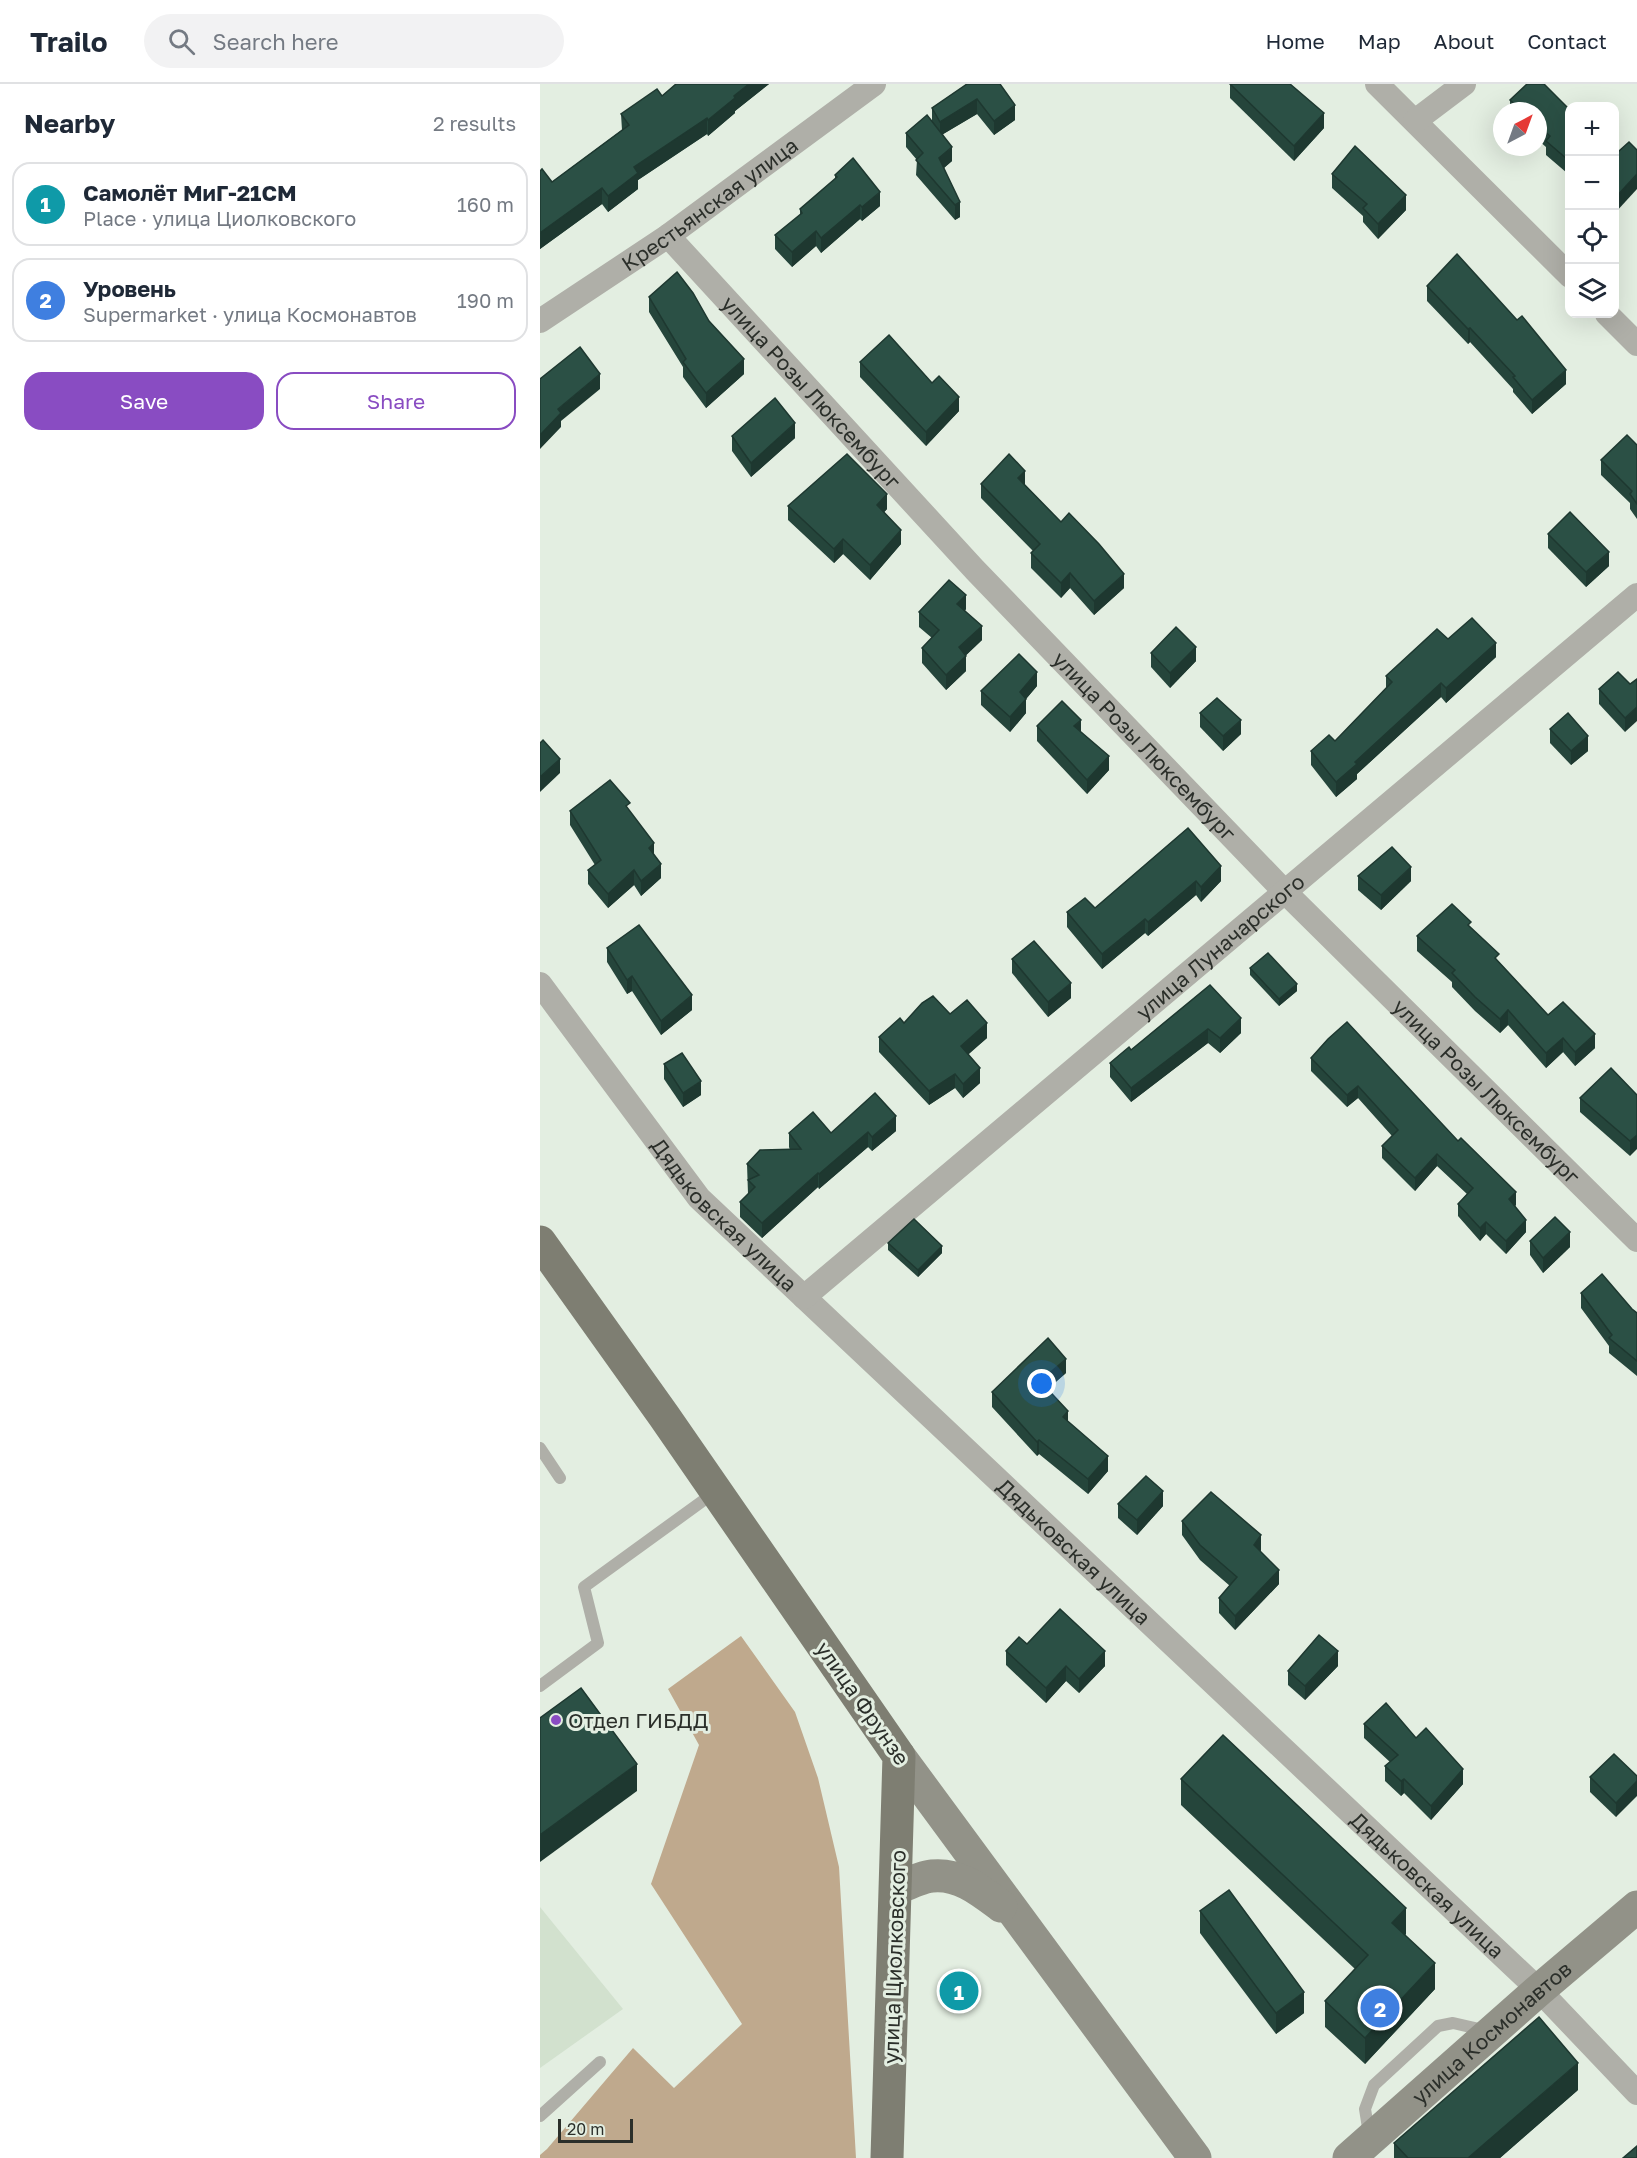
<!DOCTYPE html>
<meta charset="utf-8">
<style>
:root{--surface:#fff;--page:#f2f2f3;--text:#1f2937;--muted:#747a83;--line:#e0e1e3;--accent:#894cc2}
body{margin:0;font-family:"Golos Text",sans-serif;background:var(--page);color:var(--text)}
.controls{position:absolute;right:18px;top:18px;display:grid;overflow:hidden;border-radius:12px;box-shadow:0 6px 24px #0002}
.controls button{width:54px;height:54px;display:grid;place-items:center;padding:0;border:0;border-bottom:2px solid var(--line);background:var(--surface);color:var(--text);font:30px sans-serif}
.compass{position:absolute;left:953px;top:18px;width:54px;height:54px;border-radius:50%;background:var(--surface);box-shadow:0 6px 24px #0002;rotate:41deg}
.scale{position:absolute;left:18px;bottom:15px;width:75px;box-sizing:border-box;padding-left:6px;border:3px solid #2b2f2a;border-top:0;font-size:16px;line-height:21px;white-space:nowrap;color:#2b2f2a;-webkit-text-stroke:4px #e3eee1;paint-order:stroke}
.you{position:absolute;left:502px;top:1300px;width:21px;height:21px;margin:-15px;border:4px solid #fff;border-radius:50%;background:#1a73e8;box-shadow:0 0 0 9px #1a73e833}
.badge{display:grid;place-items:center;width:39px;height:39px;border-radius:50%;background:var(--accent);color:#fff;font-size:20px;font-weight:700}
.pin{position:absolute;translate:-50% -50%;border:3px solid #fff;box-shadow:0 2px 6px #0006}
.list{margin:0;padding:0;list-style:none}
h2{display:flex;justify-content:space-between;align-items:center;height:78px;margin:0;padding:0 24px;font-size:26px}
h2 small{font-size:20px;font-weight:400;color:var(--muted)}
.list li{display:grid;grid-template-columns:39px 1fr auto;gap:18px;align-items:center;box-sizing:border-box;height:84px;margin:0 12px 12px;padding:0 12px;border:2px solid var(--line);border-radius:18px}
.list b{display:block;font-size:22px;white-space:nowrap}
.list p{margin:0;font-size:20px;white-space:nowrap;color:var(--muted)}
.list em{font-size:20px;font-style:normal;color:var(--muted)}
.actions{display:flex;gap:12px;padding:18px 24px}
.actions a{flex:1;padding:14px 0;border:2px solid var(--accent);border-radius:18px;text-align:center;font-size:21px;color:var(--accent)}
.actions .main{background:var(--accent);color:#fff}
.icon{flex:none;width:33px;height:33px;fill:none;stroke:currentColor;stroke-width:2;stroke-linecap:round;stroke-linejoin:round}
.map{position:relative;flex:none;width:1097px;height:2074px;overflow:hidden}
header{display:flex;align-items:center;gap:36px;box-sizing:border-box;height:84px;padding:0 30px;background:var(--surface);border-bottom:2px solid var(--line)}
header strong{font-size:28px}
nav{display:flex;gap:33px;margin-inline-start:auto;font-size:21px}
.search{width:420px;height:54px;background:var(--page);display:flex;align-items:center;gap:15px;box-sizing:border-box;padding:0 21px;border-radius:33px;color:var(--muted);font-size:22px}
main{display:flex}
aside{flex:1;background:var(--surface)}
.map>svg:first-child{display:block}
.built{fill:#d2e1ce}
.forest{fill:#bfa98d}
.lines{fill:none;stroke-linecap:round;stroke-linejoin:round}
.lane{stroke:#afafa8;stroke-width:12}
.street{stroke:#afafa8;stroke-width:24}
.secondary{stroke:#929288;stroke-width:33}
.primary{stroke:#7e7e72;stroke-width:33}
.wall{fill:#25453b}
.shaded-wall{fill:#1e3830}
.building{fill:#2b5045;stroke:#1e3830;stroke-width:1.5}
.poi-dot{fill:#894cc2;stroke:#e3eee1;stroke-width:2}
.labels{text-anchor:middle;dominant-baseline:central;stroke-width:6;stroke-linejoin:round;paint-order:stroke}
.street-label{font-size:21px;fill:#2b2f2a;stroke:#e3eee1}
.poi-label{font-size:21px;fill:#2b2f2a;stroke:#e3eee1;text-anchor:start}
</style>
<header>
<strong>Trailo</strong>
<div class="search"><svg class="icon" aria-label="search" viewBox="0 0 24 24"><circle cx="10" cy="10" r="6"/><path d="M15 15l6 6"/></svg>Search here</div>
<nav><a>Home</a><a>Map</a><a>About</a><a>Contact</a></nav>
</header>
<main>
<aside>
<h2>Nearby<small>2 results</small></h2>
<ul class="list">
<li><span class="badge" style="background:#0f9aa8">1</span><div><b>Самолёт МиГ-21СМ</b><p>Place · улица Циолковского</p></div><em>160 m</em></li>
<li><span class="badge" style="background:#3f7fe0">2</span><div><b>Уровень</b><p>Supermarket · улица Космонавтов</p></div><em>190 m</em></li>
</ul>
<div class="actions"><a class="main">Save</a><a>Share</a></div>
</aside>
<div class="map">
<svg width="1097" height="2074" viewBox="0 0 1097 2074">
<rect width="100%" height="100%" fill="#e3eee1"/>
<polygon class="built" points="0,1823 83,1925 0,1984"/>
<polygon class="forest" points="201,1552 255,1628 278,1694 299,1783 316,2074 0,2074 0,2071 7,2065 93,1964 134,2004 202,1940 111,1800 159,1661 128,1605"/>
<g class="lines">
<g class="lane">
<polyline points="0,1364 20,1394"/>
<polyline points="0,1602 58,1559 44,1503 175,1408"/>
<polyline points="0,2032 60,1978"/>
<polyline points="829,2050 825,2025 834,2001 898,1942 913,1939 948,1947"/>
</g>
<g class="street">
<polyline points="837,0 1030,192"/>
<polyline points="875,37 924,0"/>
<path id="s1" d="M128 152 435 486 745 808 1097 1156"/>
<polyline points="1067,230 1097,260"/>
<path id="s2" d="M0 237 128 152 334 0"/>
<path id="s3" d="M0 900 159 1114 999 1906 1097 2009"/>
<path id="s4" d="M264 1213 1097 511"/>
</g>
<g class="secondary">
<polyline points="359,1672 655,2074"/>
<path d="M356 1805C367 1800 381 1793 392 1792 419 1789 441 1807 461 1822"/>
<path id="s5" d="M809 2074 999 1906 1097 1823"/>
</g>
<polyline class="primary" points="0,1158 124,1332 359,1672 347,2074"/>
</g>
<g class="wall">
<polygon points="136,0 229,0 195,27 195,29 168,52 167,50 98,96 98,105 68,128 62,120 0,165 0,87 12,98 82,46 81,30 122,12"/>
<polygon points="427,0 475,36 454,51 437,30 403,50 412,77 404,84 420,133 415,136 376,91 377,76 366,63 366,49 392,37 392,24"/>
<polygon points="690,0 784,44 754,77 690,14"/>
<polygon points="970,16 1029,25 1029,88 1028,87 1027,89 1006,71 1006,63 998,56 998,27 970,27"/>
<polygon points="792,90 866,126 838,155 823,138 823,132 792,104"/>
<polygon points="295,91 340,122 322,137 320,135 281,169 276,162 252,183 235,165 235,151 260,131 260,125 295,95"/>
<polygon points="887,202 1026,300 992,330 973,308 973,305 930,258 928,260 887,217"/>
<polygon points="109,213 169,237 204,290 166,324 143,293 143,283 109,228"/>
<polygon points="320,278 392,299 419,327 386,362 320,293"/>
<polygon points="192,352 255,354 211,393 192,367"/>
<polygon points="1097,361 1097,435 1090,425 1090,419 1061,391 1061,376"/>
<polygon points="441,400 485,401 584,504 554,531 530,504 521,514 491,484 491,469 493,467 441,414"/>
<polygon points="248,422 347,425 344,428 361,460 330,496 303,470 294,479 248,436"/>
<polygon points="1008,450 1069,482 1046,503 1008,464"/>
<polygon points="426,525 425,527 442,556 425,572 426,587 406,606 382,579 382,564 392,554 379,543 379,528"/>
<polygon points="908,555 956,573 906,619 901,613 817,690 817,695 796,713 771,681 771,667 795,657 846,604 846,592"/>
<polygon points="611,569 656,577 630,604 611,583"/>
<polygon points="1090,600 1085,648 1059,620 1059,605"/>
<polygon points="497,602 486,615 486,629 470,648 441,621 441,607"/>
<polygon points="660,629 701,650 683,667 660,643"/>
<polygon points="497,642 541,648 569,686 547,710 497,657"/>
<polygon points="1010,645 1048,667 1031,681 1010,659"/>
<polygon points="30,727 90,727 114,772 121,794 101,812 94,801 68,824 48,800 48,786 55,781 30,741"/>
<polygon points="648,744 681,797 661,818 656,811 608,852 605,849 562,885 527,843 527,828 555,824"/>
<polygon points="818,792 871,797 841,826 818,806"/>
<polygon points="931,844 959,878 1008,931 1055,964 1035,982 1023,968 1006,984 968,941 960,949 935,927 912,903 912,898 877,867 877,852"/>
<polygon points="67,864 152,926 121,951 92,907 87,910 67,878"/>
<polygon points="472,875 531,914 508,933 472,889"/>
<polygon points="710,884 757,907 739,922 710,891"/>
<polygon points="670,901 701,949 680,969 668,959 591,1018 570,993 570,979 591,966"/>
<polygon points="410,930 447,954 428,970 440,999 423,1014 415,1004 389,1021 339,968 339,953 364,939"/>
<polygon points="788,955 976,1121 975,1122 986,1148 966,1170 946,1150 940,1157 918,1132 918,1120 927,1110 897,1082 875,1107 842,1074 842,1062 852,1052 818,1014 807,1023 771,987 771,974"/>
<polygon points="124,980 161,1011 143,1023 124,995"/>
<polygon points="1097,1011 1090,1072 1040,1028 1040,1014"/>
<polygon points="356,1047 332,1067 328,1063 279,1105 278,1103 222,1154 200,1133 200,1118 208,1110 207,1080 250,1066 249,1063 249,1049"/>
<polygon points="990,1157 1030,1163 1003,1189 990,1171"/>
<polygon points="348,1159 402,1169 378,1193 348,1166"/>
<polygon points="1041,1209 1092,1225 1097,1229 1097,1292 1069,1269 1069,1262 1041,1224"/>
<polygon points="526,1289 508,1305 528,1338 568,1387 548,1410 499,1370 497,1372 452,1323 452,1308"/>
<polygon points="578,1420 623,1422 597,1451 578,1434"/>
<polygon points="642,1437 721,1466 720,1468 739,1500 695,1546 679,1529 679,1514 690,1502 660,1476 642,1451"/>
<polygon points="487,1560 565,1582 539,1609 526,1597 506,1619 466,1581 466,1567"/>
<polygon points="798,1582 765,1616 748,1601 748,1587"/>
<polygon points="824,1640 876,1654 923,1700 891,1736 864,1709 861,1712 845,1697 845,1682 850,1678 824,1654"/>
<polygon points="1097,1692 1076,1733 1050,1708 1050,1693"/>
<polygon points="641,1695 866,1850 865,1851 895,1905 825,1980 785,1943 785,1917 815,1885 641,1721"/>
<polygon points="660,1827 764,1929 736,1950 660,1849"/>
<polygon points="1038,2006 960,2074 854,2074 854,2059"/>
</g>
<g class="shaded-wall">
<polygon points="209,0 229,0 195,27 195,29 168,52 168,36 194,12"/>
<polygon points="437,15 437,30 400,52 400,38"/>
<polygon points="475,21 475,36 454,51 454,37"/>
<polygon points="784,29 784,44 754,77 754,62"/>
<polygon points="167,34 167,50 98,96 98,105 68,128 68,112 94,83"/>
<polygon points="412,63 412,77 399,88 399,74"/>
<polygon points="1028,73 1028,87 1027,89 1027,75"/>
<polygon points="1097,90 1097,105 1075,129 1075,114"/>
<polygon points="62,104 62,120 0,165 0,149"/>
<polygon points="340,108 340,122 322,137 322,123"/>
<polygon points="866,111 866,126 838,155 838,140"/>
<polygon points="420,118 420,133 415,136 415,121"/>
<polygon points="320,121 320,135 281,169 281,154"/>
<polygon points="276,147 276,162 252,183 252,168"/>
<polygon points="930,244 930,258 928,260 928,245"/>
<polygon points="204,275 204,290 166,324 166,309"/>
<polygon points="1026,286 1026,300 992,330 992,316"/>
<polygon points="60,290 60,305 21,337 21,343 0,365 0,351 18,325"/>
<polygon points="419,313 419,327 386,362 386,348"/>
<polygon points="255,339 255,354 211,393 211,379"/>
<polygon points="485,387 485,401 478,409 478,394"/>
<polygon points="347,410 347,425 337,436 337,421"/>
<polygon points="361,446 361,460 330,496 330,481"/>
<polygon points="303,455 303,470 294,479 294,465"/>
<polygon points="1069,468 1069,482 1046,503 1046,488"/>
<polygon points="530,489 530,504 521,514 521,499"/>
<polygon points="584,490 584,504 554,531 554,517"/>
<polygon points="426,511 426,525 417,534 417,520"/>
<polygon points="442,542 442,556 419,578 419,563"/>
<polygon points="956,559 956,573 906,619 906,604"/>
<polygon points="656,563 656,577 630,604 630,589"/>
<polygon points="426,572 426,587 406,606 406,591"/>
<polygon points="497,588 497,602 480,622 480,608"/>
<polygon points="901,599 901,613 817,690 817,695 796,713 796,698 815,678"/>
<polygon points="486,615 486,629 470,648 470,633"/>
<polygon points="1097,623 1097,637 1085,648 1085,634"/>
<polygon points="541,636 541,650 534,642"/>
<polygon points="701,636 701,650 683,667 683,652"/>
<polygon points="1048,652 1048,667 1031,681 1031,667"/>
<polygon points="569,672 569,686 547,710 547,696"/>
<polygon points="20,675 20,689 0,708 0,693"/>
<polygon points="114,759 114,774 109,764"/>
<polygon points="121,780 121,794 101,812 101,797"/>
<polygon points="681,782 681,797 661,818 661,803"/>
<polygon points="871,783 871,797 841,826 841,811"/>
<polygon points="94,786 94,801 68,824 68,810"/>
<polygon points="656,797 656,811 608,852 608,838"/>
<polygon points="605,835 605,849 562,885 562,870"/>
<polygon points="92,892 92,907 87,910 87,896"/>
<polygon points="531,899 531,914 508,933 508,918"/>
<polygon points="757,900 757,907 739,922 739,915"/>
<polygon points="152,911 152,926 121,951 121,937"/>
<polygon points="968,926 968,941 960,949 960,935"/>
<polygon points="701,934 701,949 680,969 680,954"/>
<polygon points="447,939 447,954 421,977 421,962"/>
<polygon points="668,945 668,959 591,1018 591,1004"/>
<polygon points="1055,950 1055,964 1035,982 1035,968"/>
<polygon points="1023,954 1023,968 1006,984 1006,969"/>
<polygon points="440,984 440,999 423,1014 423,1000"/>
<polygon points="415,990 415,1004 389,1021 389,1007"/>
<polygon points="161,997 161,1011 143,1023 143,1009"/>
<polygon points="818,1002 818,1014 807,1023 807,1011"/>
<polygon points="356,1032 356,1047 332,1067 332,1053"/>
<polygon points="328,1048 328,1063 279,1105 279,1090"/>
<polygon points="1097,1051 1097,1065 1090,1072 1090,1057"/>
<polygon points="897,1070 897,1082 875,1107 875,1094"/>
<polygon points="278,1089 278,1103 222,1154 222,1139"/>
<polygon points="976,1108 976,1121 969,1127 969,1115"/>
<polygon points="986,1136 986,1148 966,1170 966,1157"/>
<polygon points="946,1138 946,1150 940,1157 940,1144"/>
<polygon points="1030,1148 1030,1163 1003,1189 1003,1174"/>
<polygon points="402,1162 402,1169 378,1193 378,1186"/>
<polygon points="526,1275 526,1289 500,1311 500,1297"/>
<polygon points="528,1327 528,1342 523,1333"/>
<polygon points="499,1356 499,1370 497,1372 497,1358"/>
<polygon points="568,1372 568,1387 548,1410 548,1395"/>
<polygon points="623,1407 623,1422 597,1451 597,1436"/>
<polygon points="721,1451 721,1466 714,1476 714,1461"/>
<polygon points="739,1486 739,1500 695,1546 695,1532"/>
<polygon points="565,1567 565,1582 539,1609 539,1595"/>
<polygon points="798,1567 798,1582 765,1616 765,1602"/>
<polygon points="526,1582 526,1597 506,1619 506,1604"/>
<polygon points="97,1680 97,1707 0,1778 0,1751"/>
<polygon points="923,1685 923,1700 891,1736 891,1722"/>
<polygon points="864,1695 864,1709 861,1712 861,1697"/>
<polygon points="1097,1697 1097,1712 1076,1733 1076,1719"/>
<polygon points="866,1824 866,1850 852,1865 852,1839"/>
<polygon points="895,1879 895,1905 825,1980 825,1954"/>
<polygon points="764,1908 764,1929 736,1950 736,1929"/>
<polygon points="1038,1979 1038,2006 960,2074 928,2074"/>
</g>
<g class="building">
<polygon points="136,0 209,0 194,12 195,14 168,36 167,34 94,83 98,89 68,112 62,104 0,149 0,87 2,85 12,98 89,41 81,30 117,5 122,12"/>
<polygon points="427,0 460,0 475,21 454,37 437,15 400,38 392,24"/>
<polygon points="690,0 750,0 784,29 754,62"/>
<polygon points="987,0 1004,0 1029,25 1029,74 1028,73 1027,75 1006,57 1010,52 998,41 998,27 982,27 970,16"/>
<polygon points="387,31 412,63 399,74 420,118 415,121 376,76 383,69 366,49"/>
<polygon points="1089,58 1097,66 1097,90 1075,114 1074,63 1079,67"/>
<polygon points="815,62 866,111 838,140 823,124 827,120 792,90"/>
<polygon points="313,74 340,108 322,123 320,121 281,154 276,147 252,168 235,151 262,129 260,125 297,93 295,91"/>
<polygon points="917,170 977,236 982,232 1026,286 992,316 973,293 975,292 930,244 928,245 887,202"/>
<polygon points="137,188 153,209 169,237 204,275 166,309 143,278 146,275 109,213"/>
<polygon points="349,251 392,299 399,292 419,313 386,348 320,278"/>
<polygon points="40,263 60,290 18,325 21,329 0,351 0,295"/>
<polygon points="235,314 255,339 211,379 192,352"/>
<polygon points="1087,351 1097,361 1097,420 1090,410 1092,407 1061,376"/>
<polygon points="307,370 347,410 337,421 361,446 330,481 303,455 294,465 248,422"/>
<polygon points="469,370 485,387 478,394 521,438 529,429 559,460 584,490 554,517 530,489 521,499 491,469 500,460 441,400"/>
<polygon points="1030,428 1069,468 1046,488 1008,450"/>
<polygon points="409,496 426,511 417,520 442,542 419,563 426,572 406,591 382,564 399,546 379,528"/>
<polygon points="932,534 956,559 906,604 901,599 815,678 817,680 796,698 771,667 789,651 795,657 852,598 846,592 897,545 908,555"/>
<polygon points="636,543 656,563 630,589 611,569"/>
<polygon points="479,570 497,588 480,608 486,615 470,633 441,607"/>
<polygon points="1078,588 1090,600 1097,595 1097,623 1085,634 1059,605"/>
<polygon points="677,614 701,636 683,652 660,629"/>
<polygon points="522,617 541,636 534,642 569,672 547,696 497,642"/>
<polygon points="1028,629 1048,652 1031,667 1010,645"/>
<polygon points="3,656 20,675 0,693 0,659"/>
<polygon points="70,696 90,719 86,722 114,759 109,764 121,780 101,797 94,786 68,810 48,786 61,776 30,727"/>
<polygon points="648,744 681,782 661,803 656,797 608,838 605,835 562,870 527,828 545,814 555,824"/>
<polygon points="852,763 871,783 841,811 818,792"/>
<polygon points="912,820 931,838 928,841 959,870 955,874 1008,931 1023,918 1055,950 1035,968 1023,954 1006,969 968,926 960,935 935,913 912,889 915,886 877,852"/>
<polygon points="99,841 152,911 121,937 92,892 87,896 67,864"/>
<polygon points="494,857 531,899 508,918 472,875"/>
<polygon points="728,869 757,900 739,915 710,884"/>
<polygon points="670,901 701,934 680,954 668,945 591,1004 570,979 589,963 591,966"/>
<polygon points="393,912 410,930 427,916 447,939 421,962 440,984 423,1000 415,990 389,1007 339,953 360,934 364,939 382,919"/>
<polygon points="807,938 918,1057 921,1054 976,1108 969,1115 986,1136 966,1157 946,1138 940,1144 918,1120 933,1104 897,1070 875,1094 842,1062 858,1046 818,1002 807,1011 771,974 788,955"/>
<polygon points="142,969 161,997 143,1009 124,980"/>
<polygon points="1071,984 1097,1011 1097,1051 1090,1057 1040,1014"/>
<polygon points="335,1009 356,1032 332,1053 328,1048 279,1090 278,1089 222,1139 200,1118 215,1103 208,1096 219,1091 207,1080 220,1066 261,1065 249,1049 273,1028 291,1049"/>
<polygon points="1015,1133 1030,1148 1003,1174 990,1157"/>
<polygon points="374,1135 402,1162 378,1186 348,1159"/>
<polygon points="1062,1190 1092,1225 1097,1229 1097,1277 1069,1254 1072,1251 1041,1209"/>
<polygon points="508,1254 526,1275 500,1297 528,1327 523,1333 568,1372 548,1395 499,1356 497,1358 452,1308"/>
<polygon points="606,1392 623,1407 597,1436 578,1420"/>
<polygon points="671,1408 721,1451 714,1461 739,1486 695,1532 679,1514 697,1493 660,1461 642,1437"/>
<polygon points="520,1525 565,1567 539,1595 526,1582 506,1604 466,1567 479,1553 487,1560"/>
<polygon points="779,1551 798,1567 765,1602 748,1587"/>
<polygon points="41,1604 97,1680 0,1751 0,1634"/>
<polygon points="846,1619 876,1654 886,1644 923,1685 891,1722 864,1695 861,1697 845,1682 858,1671 824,1640"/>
<polygon points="683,1651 866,1824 852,1839 895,1879 825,1954 785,1917 828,1871 641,1695"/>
<polygon points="1074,1670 1097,1692 1097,1697 1076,1719 1050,1693"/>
<polygon points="689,1806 764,1908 736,1929 660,1827"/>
<polygon points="999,1933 1038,1979 928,2074 868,2074 854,2059"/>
<polygon points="1097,2062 1097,2074 1083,2074"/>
</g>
<circle class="poi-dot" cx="16" cy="1636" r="6"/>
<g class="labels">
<g class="street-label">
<text stroke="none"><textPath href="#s2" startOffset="206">Крестьянская улица</textPath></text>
<text stroke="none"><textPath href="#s1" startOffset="212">улица Розы Люксембург</textPath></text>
<text stroke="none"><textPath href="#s1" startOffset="698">улица Розы Люксембург</textPath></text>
<text stroke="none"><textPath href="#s4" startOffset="544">улица Луначарского</textPath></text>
<text stroke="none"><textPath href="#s1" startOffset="1184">улица Розы Люксембург</textPath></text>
<text stroke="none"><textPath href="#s3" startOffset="296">Дядьковская улица</textPath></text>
<text stroke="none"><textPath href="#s3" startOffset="782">Дядьковская улица</textPath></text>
<text transform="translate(323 1619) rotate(55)">улица Фрунзе</text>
<text stroke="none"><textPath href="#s3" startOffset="1268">Дядьковская улица</textPath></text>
<text transform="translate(354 1873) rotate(-88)">улица Циолковского</text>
<text stroke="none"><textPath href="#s5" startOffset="190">улица Космонавтов</textPath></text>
</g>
<g class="poi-label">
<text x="28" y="1636">Отдел ГИБДД</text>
</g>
</g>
</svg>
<div class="controls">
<button>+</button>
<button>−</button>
<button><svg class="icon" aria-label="locate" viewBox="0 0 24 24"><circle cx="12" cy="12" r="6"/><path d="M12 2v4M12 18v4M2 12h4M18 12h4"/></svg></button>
<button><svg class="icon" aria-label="layers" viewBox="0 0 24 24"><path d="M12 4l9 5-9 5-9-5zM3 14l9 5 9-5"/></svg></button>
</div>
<svg class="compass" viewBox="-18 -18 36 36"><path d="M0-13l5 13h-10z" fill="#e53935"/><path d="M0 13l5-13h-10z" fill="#747a83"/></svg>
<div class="scale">20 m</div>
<div class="you"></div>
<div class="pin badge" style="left:419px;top:1907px;background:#0f9aa8">1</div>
<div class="pin badge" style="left:840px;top:1924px;background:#3f7fe0">2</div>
</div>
</main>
